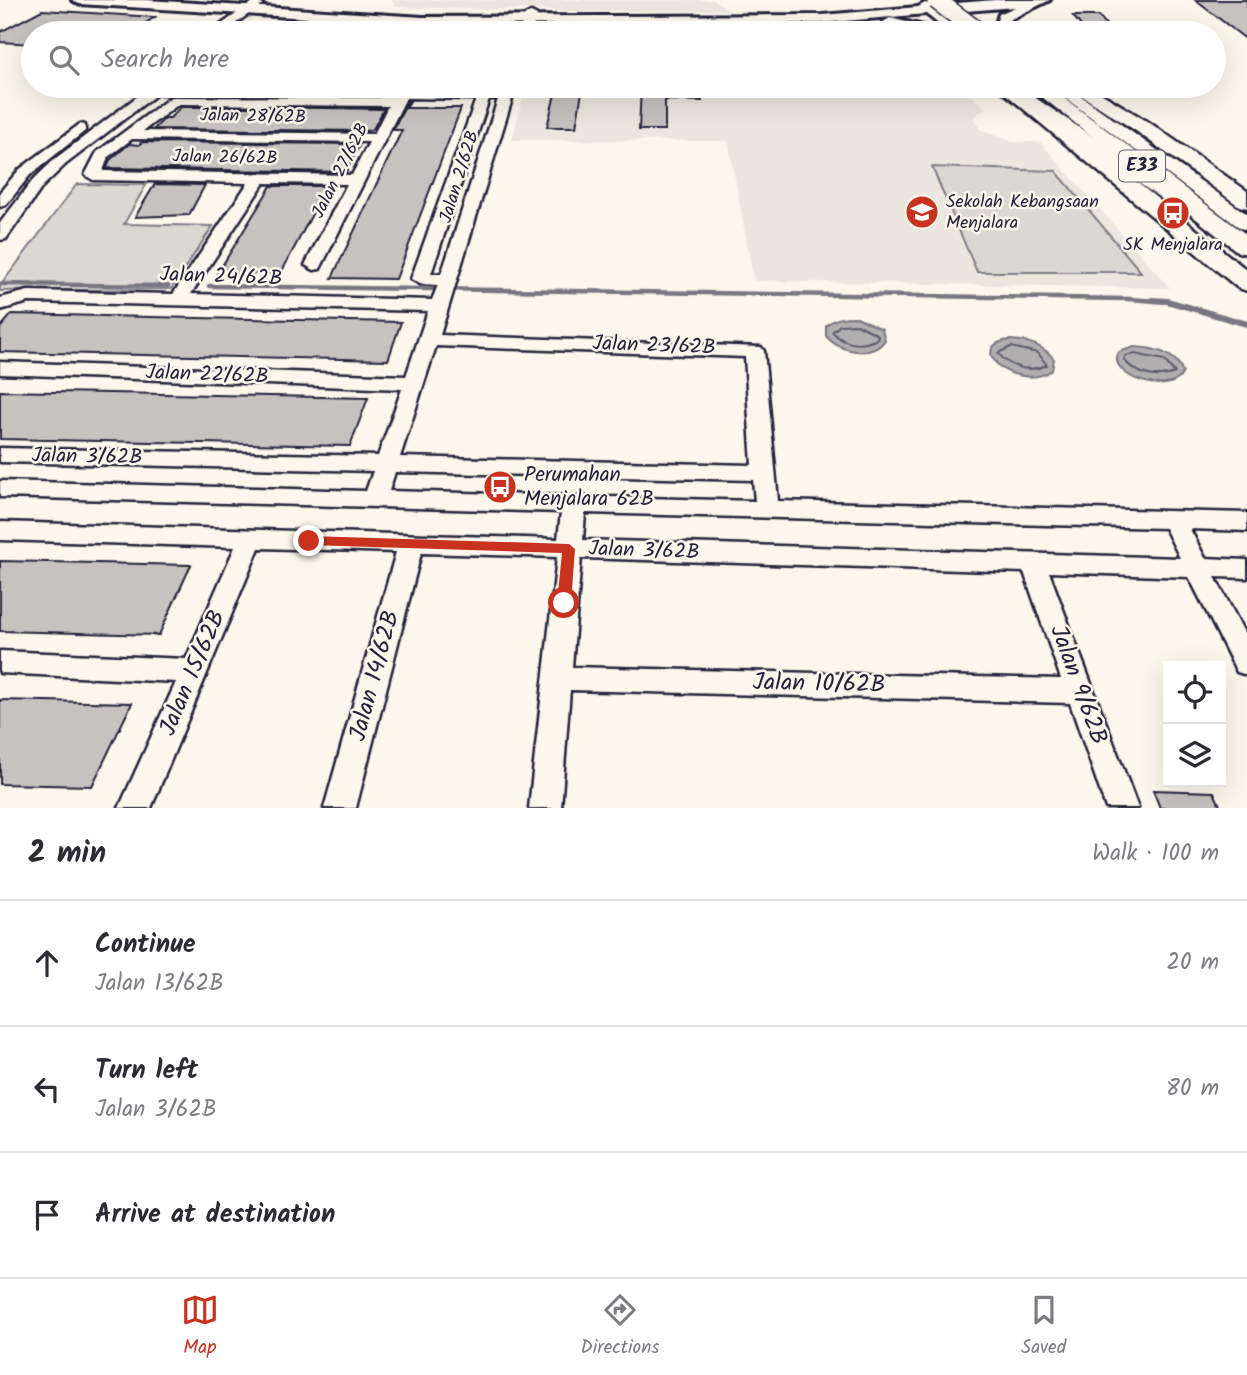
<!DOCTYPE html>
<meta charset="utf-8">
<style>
:root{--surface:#fff;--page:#f2f2f3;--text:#2b2b33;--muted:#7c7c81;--line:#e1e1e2;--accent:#c8321e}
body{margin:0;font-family:Kalam,sans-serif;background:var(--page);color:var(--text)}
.controls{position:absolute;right:21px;bottom:21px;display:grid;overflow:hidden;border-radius:0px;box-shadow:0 7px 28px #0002}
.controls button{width:63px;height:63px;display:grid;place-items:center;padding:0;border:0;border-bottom:2px solid var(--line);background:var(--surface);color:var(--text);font:35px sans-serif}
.stop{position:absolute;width:21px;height:21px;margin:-16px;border:5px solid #c8321e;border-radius:50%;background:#fff}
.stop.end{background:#c8321e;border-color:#fff;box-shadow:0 2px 7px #0008}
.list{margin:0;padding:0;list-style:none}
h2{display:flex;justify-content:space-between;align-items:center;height:91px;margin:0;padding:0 28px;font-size:30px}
h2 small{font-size:23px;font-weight:400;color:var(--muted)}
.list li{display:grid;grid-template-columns:46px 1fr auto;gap:21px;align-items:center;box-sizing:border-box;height:126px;padding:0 28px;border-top:2px solid var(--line)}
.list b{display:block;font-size:26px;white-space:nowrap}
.list p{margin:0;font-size:23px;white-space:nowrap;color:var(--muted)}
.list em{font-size:23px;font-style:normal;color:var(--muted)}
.icon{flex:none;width:38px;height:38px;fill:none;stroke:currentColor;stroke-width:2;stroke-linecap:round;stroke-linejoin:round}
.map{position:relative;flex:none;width:1247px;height:808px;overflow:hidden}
.search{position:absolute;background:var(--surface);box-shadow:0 7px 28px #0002;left:21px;right:21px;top:21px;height:77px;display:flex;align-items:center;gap:18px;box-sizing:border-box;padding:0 24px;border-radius:38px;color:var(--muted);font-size:26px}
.sheet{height:469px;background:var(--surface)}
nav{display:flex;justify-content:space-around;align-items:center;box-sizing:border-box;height:98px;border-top:2px solid var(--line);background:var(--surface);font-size:19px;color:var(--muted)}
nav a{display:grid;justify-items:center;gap:4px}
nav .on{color:var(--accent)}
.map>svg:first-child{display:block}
.built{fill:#ebe7df}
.green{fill:#dbd8d3;stroke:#7e7d87;stroke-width:2}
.water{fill:#b1aeb0;stroke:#787681;stroke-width:2}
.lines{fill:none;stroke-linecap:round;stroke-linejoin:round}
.shore{stroke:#5b5a6a;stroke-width:2}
.stream-far1{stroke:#787681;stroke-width:4.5}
.stream{stroke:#787681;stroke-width:6}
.building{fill:#c6c2c0;stroke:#22223b;stroke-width:2}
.minor-casing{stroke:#22223b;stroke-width:5}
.major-casing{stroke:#22223b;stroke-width:6}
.highway-casing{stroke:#22223b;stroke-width:5}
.minor{fill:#fbf7ec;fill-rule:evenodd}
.major{fill:#fbf7ec;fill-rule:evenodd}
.highway{fill:#fbf7ec;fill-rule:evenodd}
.highway-bridge-casing{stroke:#22223b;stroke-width:21;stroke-linecap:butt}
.highway-bridge{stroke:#fbf7ec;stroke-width:18}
.route{fill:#c8321e}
.labels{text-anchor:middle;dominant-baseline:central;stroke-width:5;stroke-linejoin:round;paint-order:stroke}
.far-street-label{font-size:18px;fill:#22223b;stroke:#fbf7ec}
.far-poi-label{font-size:18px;fill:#22223b;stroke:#fbf7ec;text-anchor:start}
.shield{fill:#fbf7ec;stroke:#636270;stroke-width:2}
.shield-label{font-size:19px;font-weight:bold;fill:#22223b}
.street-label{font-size:21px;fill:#22223b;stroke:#fbf7ec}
.poi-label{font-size:21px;fill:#22223b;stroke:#fbf7ec;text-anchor:start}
.near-street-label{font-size:24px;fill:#22223b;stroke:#fbf7ec}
</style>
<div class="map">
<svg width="1247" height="808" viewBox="0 0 1247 808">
<rect width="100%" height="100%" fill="#fbf7ec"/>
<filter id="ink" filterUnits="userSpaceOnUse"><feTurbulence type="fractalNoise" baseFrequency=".0143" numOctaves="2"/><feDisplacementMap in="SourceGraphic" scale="14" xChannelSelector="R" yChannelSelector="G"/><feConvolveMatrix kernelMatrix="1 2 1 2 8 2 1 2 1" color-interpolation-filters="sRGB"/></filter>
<g filter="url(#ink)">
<g class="built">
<polygon points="392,0 714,0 729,10 573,11 396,7"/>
<polygon points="718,28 718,33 539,33 552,29"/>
<polygon points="526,86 961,86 985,108 973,118 981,130 1013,142 1040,142 1170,288 754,281 728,141 512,140"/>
</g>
<g class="green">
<polygon points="932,167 1056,171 1141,272 977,272"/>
<polygon points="77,184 146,185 124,224 213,226 171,289 0,291 0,286"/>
</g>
<g class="water">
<path d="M857 317 882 329 885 340C872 359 839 352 826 336V326C835 317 845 317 857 317Z"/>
<path d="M1011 340C1028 341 1043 345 1054 359L1052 370C1033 383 1001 376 991 355 991 343 1001 341 1011 340Z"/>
<path d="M1134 347C1153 348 1176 352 1183 372 1174 399 1104 376 1119 352Z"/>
</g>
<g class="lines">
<g class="shore">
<path d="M857 324 878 335 877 339C861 347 845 345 832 332L840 325Z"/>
<path d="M1011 347 1038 353 1047 365C1029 373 1010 368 998 353Z"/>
<path d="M1135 354 1164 360 1175 373C1156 380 1137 375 1124 360L1125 356Z"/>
</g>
<g class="stream-far1">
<polyline points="0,284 168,286"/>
<polyline points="209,286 1129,299 1170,302"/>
</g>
<polyline class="stream" points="1152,300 1167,301 1247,324"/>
</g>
<g class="building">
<polygon points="1195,0 1247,0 1247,40"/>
<polygon points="42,10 155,17 130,33 33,33 33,44 0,42 0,32"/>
<polygon points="1073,16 1099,16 1113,33 1086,32"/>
<polygon points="331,86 365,86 358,95 323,95"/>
<polygon points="557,86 583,86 576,127 547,127"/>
<polygon points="641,86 702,86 702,101 665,100 665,130 639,130"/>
<polygon points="408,101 410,101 406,108 461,108 396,279 332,278 402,130 393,130"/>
<polygon points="181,107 260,107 384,109 373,129 366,131 154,129 165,118 170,118"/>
<polygon points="142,142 360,144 346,172 107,168 110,160 129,144 139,145"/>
<polygon points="155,184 205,185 189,215 135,217"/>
<polygon points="271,186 327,186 281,273 217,274"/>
<polygon points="12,314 196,318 401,322 388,360 0,352 0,328"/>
<polygon points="0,391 165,394 368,398 350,446 0,439"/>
<polygon points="0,561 49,562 191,565 159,635 0,631"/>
<polygon points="0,700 132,703 92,786 0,784"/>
<polygon points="1153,790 1214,792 1221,808 1160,808"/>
</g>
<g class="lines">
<defs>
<g id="minor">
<polygon points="253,2 263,4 222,33 209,33"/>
<polygon points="531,12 537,15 531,33 519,33 525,15"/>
<polygon points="151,86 193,87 200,91 193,95 157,94 66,164 43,186 6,239 0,240 0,223 33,180 56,158"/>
<path d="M503 86H516L440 335 761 347 764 351 778 501 1247 513V531L1190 529 1205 558 1247 560V578L1215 577 1247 638V675L1237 672 1189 577 1049 572 1138 808H1106L1070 703 570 690 561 808H529L557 557 421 553 356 808H324L396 552 259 548 151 808H119L176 682 0 673V651L186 659 235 547 0 540V522L558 539 561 512 0 497V481L366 491 373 471 0 462V448L378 456 402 389 0 374V362L406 376 428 311 29 302 0 310V298L28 291 173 294 248 183 93 180 85 175 97 152 171 97 381 98 375 94 377 91H501ZM406 98 476 99 411 279 420 284 438 285 432 300 191 294 264 183 347 184 305 265 314 270 320 269ZM489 99H498L445 263 441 274H431ZM179 104 388 106 374 134 143 131ZM132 139 369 142 352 175 103 171 108 157ZM436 346 745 357 752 465 400 457ZM395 472 753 480 755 501 389 491ZM585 513 1165 528 1180 558 583 540ZM581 558 1024 572 1061 679 572 667Z"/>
<polygon points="80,124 85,125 85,131 30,175 6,205 0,207 0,192 20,169"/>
</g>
<g id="major">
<polygon points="72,0 147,0 423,17 822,15 918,7 925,3 932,5 995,0 1050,0 1011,19 1007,33 993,33 999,14 1015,7 942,13 966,33 950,33 926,14 822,23 423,25 79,4"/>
<polygon points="890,18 940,30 942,33 918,33 885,25 883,22"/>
<polygon points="999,86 1018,86 1183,198 1180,202 1166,202"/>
<polygon points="1049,86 1067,86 1247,214 1247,230 1240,228"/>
</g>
<g id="highway">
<polygon points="996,86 1016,86 1247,270 1247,291 1238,288"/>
<polygon points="1028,86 1048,86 1247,235 1247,254 1238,252"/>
<polygon points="1067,86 1089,86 1150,123 1247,191 1247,208 1239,206 1136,131"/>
</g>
</defs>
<use href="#minor" class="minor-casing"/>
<use href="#major" class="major-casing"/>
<use href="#highway" class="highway-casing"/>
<use href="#minor" class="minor"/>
<use href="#major" class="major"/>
<use href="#highway" class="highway"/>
<defs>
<polyline id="highway-bridge" points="936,0 980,33"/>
</defs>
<use href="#highway-bridge" class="highway-bridge-casing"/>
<use href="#highway-bridge" class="highway-bridge"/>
</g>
</g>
<polygon class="route" points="309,536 569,544 575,549 571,603 564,608 557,603 562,553 309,545 302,541"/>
<defs>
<symbol id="school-disc" viewBox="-11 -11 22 22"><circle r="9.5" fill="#c8321e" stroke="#fbf7ec"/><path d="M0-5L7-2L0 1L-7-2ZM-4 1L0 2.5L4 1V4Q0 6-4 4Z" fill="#fff"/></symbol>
<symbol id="bus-disc" viewBox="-11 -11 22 22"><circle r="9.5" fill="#c8321e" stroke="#fbf7ec"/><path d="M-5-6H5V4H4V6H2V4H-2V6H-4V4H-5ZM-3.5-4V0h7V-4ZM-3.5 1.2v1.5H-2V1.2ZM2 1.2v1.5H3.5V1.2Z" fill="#fff"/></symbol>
</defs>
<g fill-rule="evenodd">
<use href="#school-disc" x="903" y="193" width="38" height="38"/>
<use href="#bus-disc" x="1154" y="194" width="38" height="38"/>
<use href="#bus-disc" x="481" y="468" width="38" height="38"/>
</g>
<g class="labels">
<g class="far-street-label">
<text transform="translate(253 117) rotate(1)">Jalan 28/62B</text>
<text transform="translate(225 158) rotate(1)">Jalan 26/62B</text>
<text transform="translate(341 171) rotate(-63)">Jalan 27/62B</text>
<text transform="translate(460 177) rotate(-73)">Jalan 2/62B</text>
</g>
<g class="far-poi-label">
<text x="946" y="202">Sekolah Kebangsaan<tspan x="946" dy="21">Menjalara</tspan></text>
<text x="1173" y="245" text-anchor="middle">SK Menjalara</text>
</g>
<rect class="shield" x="1119" y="150.5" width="46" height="31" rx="5"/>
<g class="shield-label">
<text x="1142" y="166">E33</text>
</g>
<g class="street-label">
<text transform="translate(221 277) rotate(2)">Jalan 24/62B</text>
<text transform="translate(654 346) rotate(2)">Jalan 23/62B</text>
<text transform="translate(207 375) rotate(2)">Jalan 22/62B</text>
<text transform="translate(87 457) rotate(1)">Jalan 3/62B</text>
<text transform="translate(644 551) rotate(2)">Jalan 3/62B</text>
</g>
<g class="poi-label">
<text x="524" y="475">Perumahan<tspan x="524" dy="24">Menjalara 62B</tspan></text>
</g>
<g class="near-street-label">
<text transform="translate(193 673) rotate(-67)">Jalan 15/62B</text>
<text transform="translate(375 676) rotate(-75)">Jalan 14/62B</text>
<text transform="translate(819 684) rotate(1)">Jalan 10/62B</text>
<text transform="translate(1078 685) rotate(70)">Jalan 9/62B</text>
</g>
</g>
</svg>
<div class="controls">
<button><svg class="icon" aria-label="locate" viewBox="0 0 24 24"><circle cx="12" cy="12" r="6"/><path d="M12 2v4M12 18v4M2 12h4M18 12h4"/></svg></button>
<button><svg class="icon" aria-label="layers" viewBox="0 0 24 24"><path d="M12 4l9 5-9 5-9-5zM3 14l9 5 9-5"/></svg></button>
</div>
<div class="stop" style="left:564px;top:603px"></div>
<div class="stop end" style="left:309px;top:541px"></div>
<div class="search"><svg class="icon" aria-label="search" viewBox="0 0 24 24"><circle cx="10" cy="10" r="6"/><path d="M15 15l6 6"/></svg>Search here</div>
</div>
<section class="sheet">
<h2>2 min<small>Walk · 100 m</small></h2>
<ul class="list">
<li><svg class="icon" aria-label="ahead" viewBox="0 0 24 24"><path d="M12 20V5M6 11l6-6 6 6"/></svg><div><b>Continue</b><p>Jalan 13/62B</p></div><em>20 m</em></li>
<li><svg class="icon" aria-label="left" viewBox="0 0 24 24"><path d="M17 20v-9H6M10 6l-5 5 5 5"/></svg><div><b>Turn left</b><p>Jalan 3/62B</p></div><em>80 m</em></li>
<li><svg class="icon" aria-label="arrive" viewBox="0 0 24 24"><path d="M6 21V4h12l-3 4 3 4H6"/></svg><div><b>Arrive at destination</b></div></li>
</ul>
</section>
<nav>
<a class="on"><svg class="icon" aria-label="map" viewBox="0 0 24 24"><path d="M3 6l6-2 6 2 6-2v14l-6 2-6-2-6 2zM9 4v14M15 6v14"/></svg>Map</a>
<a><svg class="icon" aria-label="directions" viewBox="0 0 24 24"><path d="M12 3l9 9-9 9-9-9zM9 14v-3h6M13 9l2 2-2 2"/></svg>Directions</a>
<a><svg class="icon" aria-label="saved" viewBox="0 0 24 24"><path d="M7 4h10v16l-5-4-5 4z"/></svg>Saved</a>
</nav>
